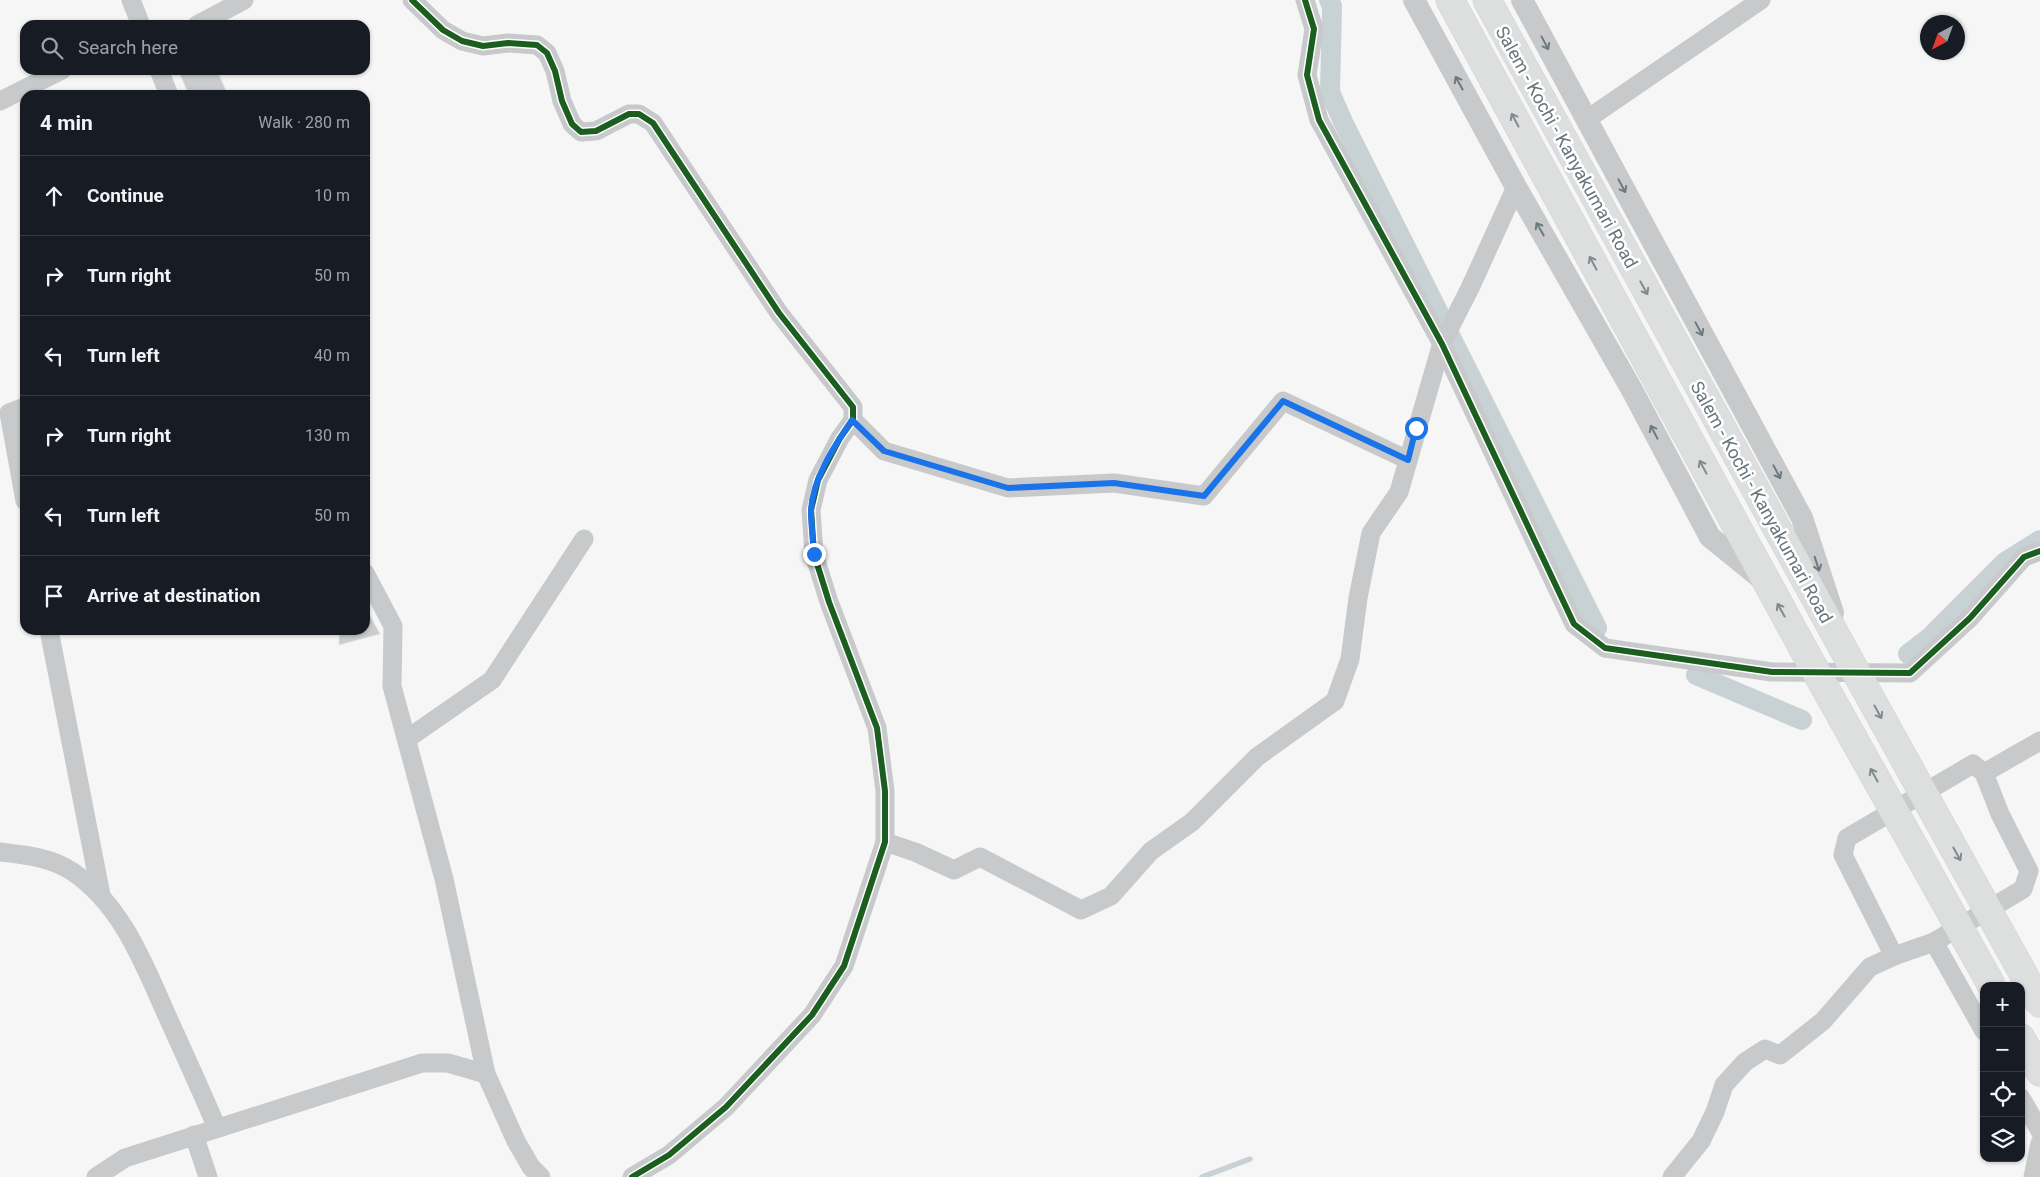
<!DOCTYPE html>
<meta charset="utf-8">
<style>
:root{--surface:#171b24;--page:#20242c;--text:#f1f3f6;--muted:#9ea1a6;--line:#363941}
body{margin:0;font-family:Roboto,sans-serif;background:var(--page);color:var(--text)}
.controls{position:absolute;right:15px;bottom:15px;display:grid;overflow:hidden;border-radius:10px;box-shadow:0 1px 4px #0004}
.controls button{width:45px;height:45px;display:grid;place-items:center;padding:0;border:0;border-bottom:1px solid var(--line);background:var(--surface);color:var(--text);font:25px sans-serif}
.compass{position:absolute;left:1920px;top:15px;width:45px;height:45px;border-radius:50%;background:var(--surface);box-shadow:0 1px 4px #0004;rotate:221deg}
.stop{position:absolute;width:15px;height:15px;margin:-11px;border:4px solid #1a73e8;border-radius:50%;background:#fff}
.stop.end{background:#1a73e8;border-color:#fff;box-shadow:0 1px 5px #0008}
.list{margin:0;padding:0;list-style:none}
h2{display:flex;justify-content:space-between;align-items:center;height:65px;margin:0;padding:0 20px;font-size:21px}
h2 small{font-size:16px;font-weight:400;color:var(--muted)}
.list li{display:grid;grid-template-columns:32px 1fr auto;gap:15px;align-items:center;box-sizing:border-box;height:80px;padding:0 20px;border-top:1px solid var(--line)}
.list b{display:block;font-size:19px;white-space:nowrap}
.list em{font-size:16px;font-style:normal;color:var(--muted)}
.icon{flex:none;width:28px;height:28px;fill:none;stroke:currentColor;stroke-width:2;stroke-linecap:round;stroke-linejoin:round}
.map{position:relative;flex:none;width:2040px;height:1177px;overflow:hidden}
.search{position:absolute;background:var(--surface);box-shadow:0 1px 4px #0004;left:20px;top:20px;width:350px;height:55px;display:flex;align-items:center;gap:12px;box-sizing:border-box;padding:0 18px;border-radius:15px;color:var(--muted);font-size:19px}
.panel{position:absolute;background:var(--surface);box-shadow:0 1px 4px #0004;left:20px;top:90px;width:350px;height:545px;border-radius:15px}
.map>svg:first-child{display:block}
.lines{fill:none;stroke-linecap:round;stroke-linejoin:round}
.stream{stroke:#c8d1d3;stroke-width:5.5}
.canal{stroke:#c8d1d3;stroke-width:20}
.building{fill:#cacccd;stroke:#e6e6e6}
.trunk-casing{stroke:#d1d2d2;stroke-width:29}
.minor{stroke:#c7c9ca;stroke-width:19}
.tertiary{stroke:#c7c9ca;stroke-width:22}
.trunk{stroke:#dddede;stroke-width:28}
.trunk-bridge-casing{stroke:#d1d2d2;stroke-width:29;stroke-linecap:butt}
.trunk-bridge{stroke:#dddede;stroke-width:28}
.cycleway-casing{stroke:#fff;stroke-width:9}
.cycleway{stroke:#1b5e20;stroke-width:6}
.oneway{stroke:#6b7a80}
.oneway2{stroke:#7e8b90}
.route{stroke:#1a73e8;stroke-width:6}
.labels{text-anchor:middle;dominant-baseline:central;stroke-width:5;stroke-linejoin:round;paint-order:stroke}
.street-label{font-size:18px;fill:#66767c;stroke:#fff}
</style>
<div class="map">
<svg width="2040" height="1177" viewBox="0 0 2040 1177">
<rect width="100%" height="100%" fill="#f6f6f6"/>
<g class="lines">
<polyline class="stream" points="1202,1177 1250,1159"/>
<g class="canal">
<polyline points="1329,0 1332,6 1330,92 1343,122 1597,628"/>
<polyline points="1908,654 1929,638 2005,562 2040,540"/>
<polyline points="1696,675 1802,720"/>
</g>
</g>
<g class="building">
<polygon points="178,70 217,70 228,95 189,95"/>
<polygon points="365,606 380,634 339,645 339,630 365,630"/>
</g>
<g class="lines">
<defs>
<g id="trunk">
<polyline points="1450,0 1805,652"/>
<polyline points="1487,0 1846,654"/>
<polyline points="2021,1038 2040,1072"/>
</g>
</defs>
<use href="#trunk" class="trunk-casing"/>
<g class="minor">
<polyline points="131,0 141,25"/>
<polyline points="412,0 443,30 462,41 483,46 508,43 537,45 547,53 555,71 562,101 572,124 581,132 596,131 629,114 639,114 653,123 779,313 853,407 853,420 840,438 818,480 811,510 814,554 829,602 877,728 885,791 885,842 844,966 812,1015 726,1107 669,1155 632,1177"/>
<polyline points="1305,0 1314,29 1307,75 1319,120 1442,344 1574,624 1605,648 1772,672 1910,673 1970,618 2024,557 2040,551"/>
<polyline points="197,25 244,0"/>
<polyline points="159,70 169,95"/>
<polyline points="0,101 62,70"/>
<polyline points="1586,120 1761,0"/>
<polyline points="25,407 9,413 25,501"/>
<polyline points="853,420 884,451 1008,488 1114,483 1204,496 1283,401 1408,460"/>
<polyline points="365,573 393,626 392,686 444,879 486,1074 516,1141 531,1167 541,1177"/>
<polyline points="49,630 101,895"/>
<polyline points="407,739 492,680 584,539"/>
<polyline points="885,842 915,852 954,870 980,857 1081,910 1111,896 1151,851 1192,822 1257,757 1335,701 1350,659 1358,598 1371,533 1399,492 1442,343 1470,288 1516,187"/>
<path d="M0 852C25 855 51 857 73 872 120 904 142 959 164 1009 182 1049 200 1088 217 1128"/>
<polyline points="1894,956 1843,855 1847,838 1973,764 1984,773"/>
<polyline points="1984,1031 1934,942 2023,889 2029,871 2000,814 1984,773 2040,741"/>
<polyline points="2021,1098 2040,1131"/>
<polyline points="194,1135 208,1177"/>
<polyline points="96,1177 125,1158 422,1063 448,1063 486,1074"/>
<polyline points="1672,1177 1701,1141 1715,1112 1724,1085 1745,1062 1765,1049 1780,1055 1823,1021 1870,967 1894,956 1934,942"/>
<polyline points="2033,1177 2040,1143"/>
</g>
<g class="tertiary">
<polyline points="1414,0 1516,187 1632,390 1710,537 1763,580"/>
<polyline points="1522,0 1802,518 1833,613"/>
</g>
<use href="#trunk" class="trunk"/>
<defs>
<g id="trunk-bridge">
<polyline points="1805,652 1992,986"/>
<polyline points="1846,654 2040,1004"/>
</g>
</defs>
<use href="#trunk-bridge" class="trunk-bridge-casing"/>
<use href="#trunk-bridge" class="trunk-bridge"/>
<defs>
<g id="cycleway">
<polyline points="412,0 443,30 462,41 483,46 508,43 537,45 547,53 555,71 562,101 572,124 581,132 596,131 629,114 639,114 653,123 779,313 853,407 853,420 840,438 818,480 811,510 814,554 829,602 877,728 885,791 885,842 844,966 812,1015 726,1107 669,1155 632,1177"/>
<polyline points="1305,0 1314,29 1307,75 1319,120 1442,344 1574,624 1605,648 1772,672 1910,673 1970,618 2024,557 2040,551"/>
</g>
</defs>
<use href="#cycleway" class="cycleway-casing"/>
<use href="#cycleway" class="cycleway"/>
</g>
<defs><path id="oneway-shaft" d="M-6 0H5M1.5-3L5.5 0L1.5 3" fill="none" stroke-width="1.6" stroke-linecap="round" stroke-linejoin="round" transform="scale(1.25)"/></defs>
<g class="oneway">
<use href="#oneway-shaft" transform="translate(1545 43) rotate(62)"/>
<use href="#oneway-shaft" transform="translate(1459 83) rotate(-119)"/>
<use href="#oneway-shaft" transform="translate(1622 186) rotate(62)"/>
<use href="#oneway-shaft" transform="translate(1540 229) rotate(-120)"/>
<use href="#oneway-shaft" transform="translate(1699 329) rotate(62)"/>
<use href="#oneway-shaft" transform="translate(1654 432) rotate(-118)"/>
<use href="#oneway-shaft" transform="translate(1777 472) rotate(62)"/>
<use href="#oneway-shaft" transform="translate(1817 564) rotate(72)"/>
</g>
<g class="oneway2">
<use href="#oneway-shaft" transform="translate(1515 120) rotate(-118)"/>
<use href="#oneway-shaft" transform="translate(1593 263) rotate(-118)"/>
<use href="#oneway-shaft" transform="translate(1644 288) rotate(61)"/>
<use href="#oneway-shaft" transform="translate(1703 467) rotate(-118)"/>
<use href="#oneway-shaft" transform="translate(1781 610) rotate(-119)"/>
<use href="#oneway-shaft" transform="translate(1878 712) rotate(61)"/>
<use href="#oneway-shaft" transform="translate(1874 775) rotate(-119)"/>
<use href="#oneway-shaft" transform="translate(1957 854) rotate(61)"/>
</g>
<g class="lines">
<path class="route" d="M814 554C813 540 811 525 811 511 812 479 835 445 852 420L884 451 1008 488 1114 483 1204 496 1283 401 1408 460 1416 428"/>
</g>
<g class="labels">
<g class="street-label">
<text transform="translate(1567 147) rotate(61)">Salem - Kochi - Kanyakumari Road</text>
<text transform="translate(1762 502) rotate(61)">Salem - Kochi - Kanyakumari Road</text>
</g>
</g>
</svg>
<div class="controls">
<button>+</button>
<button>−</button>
<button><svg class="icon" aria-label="locate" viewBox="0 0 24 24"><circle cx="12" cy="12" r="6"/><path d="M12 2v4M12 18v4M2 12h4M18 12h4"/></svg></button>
<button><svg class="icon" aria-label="layers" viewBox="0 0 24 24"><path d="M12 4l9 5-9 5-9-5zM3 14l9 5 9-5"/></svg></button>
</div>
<svg class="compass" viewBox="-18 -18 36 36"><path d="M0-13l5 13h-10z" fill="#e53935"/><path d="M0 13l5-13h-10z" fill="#9ea1a6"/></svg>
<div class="stop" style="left:1416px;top:428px"></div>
<div class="stop end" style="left:814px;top:554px"></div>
<div class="search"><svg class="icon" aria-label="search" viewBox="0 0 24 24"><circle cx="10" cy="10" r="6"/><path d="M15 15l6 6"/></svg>Search here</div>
<section class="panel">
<h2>4 min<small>Walk · 280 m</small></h2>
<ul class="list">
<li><svg class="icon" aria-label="ahead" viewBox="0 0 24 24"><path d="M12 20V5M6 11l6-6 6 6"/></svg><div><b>Continue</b></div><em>10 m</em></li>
<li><svg class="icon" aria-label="right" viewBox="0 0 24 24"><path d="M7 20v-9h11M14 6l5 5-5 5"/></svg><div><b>Turn right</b></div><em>50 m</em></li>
<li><svg class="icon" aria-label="left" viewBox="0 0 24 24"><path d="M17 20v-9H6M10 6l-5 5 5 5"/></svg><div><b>Turn left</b></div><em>40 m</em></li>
<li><svg class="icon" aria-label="right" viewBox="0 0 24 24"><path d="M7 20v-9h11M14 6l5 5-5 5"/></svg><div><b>Turn right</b></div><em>130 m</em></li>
<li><svg class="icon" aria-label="left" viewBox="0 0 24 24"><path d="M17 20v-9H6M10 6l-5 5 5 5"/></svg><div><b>Turn left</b></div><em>50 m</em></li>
<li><svg class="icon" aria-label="arrive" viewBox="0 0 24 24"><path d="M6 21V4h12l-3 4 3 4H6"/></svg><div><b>Arrive at destination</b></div></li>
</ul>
</section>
</div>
